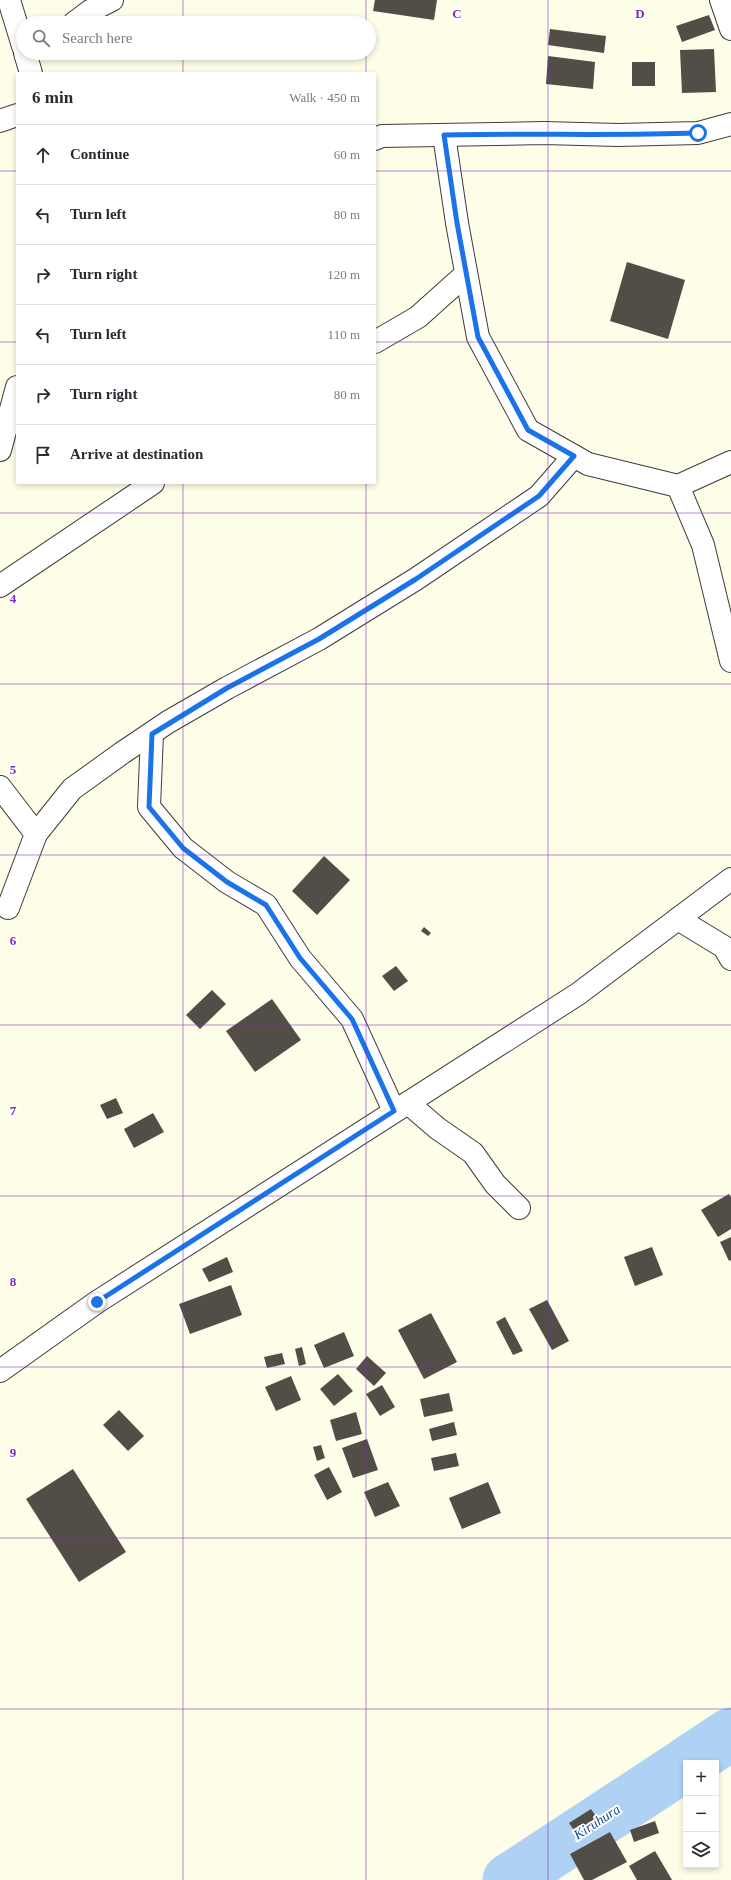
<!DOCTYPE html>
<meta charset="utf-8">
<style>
:root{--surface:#fff;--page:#f7f7f7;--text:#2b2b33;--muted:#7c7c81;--line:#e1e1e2}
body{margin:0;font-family:"Times New Roman",serif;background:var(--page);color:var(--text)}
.controls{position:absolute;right:12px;bottom:12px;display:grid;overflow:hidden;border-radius:0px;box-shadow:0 2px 6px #0003}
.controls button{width:36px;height:36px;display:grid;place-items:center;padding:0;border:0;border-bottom:1px solid var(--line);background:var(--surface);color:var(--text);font:20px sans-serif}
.stop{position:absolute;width:12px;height:12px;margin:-9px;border:3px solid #1a73e8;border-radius:50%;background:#fff}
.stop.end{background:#1a73e8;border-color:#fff;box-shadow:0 1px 4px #0008}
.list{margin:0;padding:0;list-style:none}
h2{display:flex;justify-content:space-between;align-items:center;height:52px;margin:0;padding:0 16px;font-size:17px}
h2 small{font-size:13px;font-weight:400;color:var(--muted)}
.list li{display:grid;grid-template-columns:26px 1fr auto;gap:12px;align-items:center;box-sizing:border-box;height:60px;padding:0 16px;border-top:1px solid var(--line)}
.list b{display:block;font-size:15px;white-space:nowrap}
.list em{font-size:13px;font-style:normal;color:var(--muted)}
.icon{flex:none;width:22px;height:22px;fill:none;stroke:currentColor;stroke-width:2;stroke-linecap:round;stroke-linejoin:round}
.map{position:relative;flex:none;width:731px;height:1880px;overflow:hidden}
.search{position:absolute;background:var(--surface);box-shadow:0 2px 6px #0003;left:16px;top:16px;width:360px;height:44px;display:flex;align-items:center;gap:10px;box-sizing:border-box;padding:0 14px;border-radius:22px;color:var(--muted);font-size:15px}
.panel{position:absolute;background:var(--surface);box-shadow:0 2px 6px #0003;left:16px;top:72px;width:360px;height:412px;border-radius:0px}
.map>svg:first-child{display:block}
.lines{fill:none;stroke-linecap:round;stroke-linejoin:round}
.river{stroke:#afd1f3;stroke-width:53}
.building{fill:#524d47}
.street-casing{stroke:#3d3d3d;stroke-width:24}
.street{stroke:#fff;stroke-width:22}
.route{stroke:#1a73e8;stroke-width:5}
.grid{fill:none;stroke:#7b2cbf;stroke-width:1;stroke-opacity:0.55}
.labels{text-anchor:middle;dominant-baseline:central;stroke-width:4;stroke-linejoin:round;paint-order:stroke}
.water-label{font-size:14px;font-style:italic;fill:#1a5095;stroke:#fff}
.grid-label{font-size:13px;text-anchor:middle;font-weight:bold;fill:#7b2cbf;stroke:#fff;stroke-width:4;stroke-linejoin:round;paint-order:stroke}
</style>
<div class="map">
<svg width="731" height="1880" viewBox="0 0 731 1880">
<rect width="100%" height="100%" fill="#fefde8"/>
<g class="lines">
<g class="river">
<polyline points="687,1763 731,1734"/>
<polyline points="509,1880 686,1764"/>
</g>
</g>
<g class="building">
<polygon points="375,0 437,0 434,20 373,11"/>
<polygon points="709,15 715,30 682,42 676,26"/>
<polygon points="550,29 606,36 604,53 548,45"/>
<polygon points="714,49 716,92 682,93 680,50"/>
<polygon points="548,56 595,62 593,89 546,84"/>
<rect x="632" y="62" width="23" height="24"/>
<polygon points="627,262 685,280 668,339 610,321"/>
<polygon points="324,856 350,880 317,915 292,891"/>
<polygon points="424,927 431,933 428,936 421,931"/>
<polygon points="396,966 408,981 394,991 382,976"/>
<polygon points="212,990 226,1004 200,1029 186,1015"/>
<polygon points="272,999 301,1040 255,1072 226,1031"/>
<polygon points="116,1098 123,1113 107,1119 100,1105"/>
<polygon points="153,1113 164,1132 134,1148 124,1129"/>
<polygon points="729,1194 731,1197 731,1229 718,1237 701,1210"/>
<polygon points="731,1237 731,1260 729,1261 720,1242"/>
<polygon points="652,1247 663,1275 635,1286 624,1257"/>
<polygon points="227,1257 233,1272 209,1282 202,1269"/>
<polygon points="231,1285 242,1315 190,1334 179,1304"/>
<polygon points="547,1300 569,1341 552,1350 529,1309"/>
<polygon points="431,1313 457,1362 424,1379 398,1330"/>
<polygon points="505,1317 523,1351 513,1355 496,1322"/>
<polygon points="344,1332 354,1356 324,1368 314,1345"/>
<polygon points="302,1347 306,1364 299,1366 295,1349"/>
<polygon points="282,1353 285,1364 267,1368 264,1357"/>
<polygon points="367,1356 386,1373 374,1386 356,1369"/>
<polygon points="338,1374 353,1391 334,1406 320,1389"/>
<polygon points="291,1376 301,1400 276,1411 265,1387"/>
<polygon points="382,1385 395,1407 380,1416 366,1394"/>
<polygon points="449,1393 453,1411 424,1417 420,1399"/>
<polygon points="119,1410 144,1436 128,1451 103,1425"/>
<polygon points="356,1412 362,1434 336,1441 330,1420"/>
<polygon points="454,1422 457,1435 432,1441 429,1429"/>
<polygon points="367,1439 378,1470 353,1478 342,1448"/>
<polygon points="321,1445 325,1458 317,1461 313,1447"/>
<polygon points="456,1453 459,1466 434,1471 431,1458"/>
<polygon points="329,1467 342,1492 327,1500 314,1475"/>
<polygon points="73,1469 126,1552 79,1582 26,1499"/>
<polygon points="388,1482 400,1506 375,1517 364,1492"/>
<polygon points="488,1482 501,1513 462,1529 449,1498"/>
<polygon points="591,1809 602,1825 580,1839 569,1823"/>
<polygon points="655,1821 659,1833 634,1842 630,1830"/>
<polygon points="610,1832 627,1862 592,1880 584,1880 570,1854"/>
<polygon points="655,1851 672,1880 637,1880 629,1866"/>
</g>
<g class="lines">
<defs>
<g id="street">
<polyline points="9,0 23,46"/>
<polyline points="721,0 731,29"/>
<polyline points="74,23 90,11 112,0"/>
<polyline points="25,53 31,73"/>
<polyline points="0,121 17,115"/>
<polyline points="444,135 457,223 478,337 528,430 588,464 678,486"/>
<polyline points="375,139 382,136 544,133 618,135 698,133 731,124"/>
<polyline points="375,342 418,317 466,274"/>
<polyline points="0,450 17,387"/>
<polyline points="731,462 678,486 703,545 731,661"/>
<polyline points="0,586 153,483"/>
<polyline points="152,734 149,807 183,848 227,882 266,905 300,958 352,1019 394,1111"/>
<polyline points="0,787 36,834 8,908"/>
<polyline points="36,834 72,789 122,753 168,722 227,688 319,639 416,579 539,496 574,456"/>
<polyline points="678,919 724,947 731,959"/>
<polyline points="408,1103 437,1128 473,1153 495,1184 519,1208"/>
<polyline points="0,1371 97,1302 578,994 731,879"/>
</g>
</defs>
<use href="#street" class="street-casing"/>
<use href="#street" class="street"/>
</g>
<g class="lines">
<path class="route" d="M97 1302 394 1111 352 1019 300 958 266 905 227 882 183 848 149 807 152 734 227 688 319 639 416 579 539 496 574 456 528 430 478 337 457 223 444 135C529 133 613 136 698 133"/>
</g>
<path class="grid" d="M183 0V23M366 0V23M548 0V1880M183 53V73M366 53V73M0 171H17M375 171H731M0 342H17M375 342H731M183 483V1880M366 483V1880M0 513H731M0 684H731M0 855H731M0 1025H731M0 1196H731M0 1367H731M0 1538H731M0 1709H731"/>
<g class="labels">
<g class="water-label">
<text transform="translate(597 1822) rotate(-33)">Kiruhura</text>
</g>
</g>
<g class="grid-label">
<text x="457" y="18">C</text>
<text x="640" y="18">D</text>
<text x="13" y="603">4</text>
<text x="13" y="774">5</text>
<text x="13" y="945">6</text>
<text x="13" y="1115">7</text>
<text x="13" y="1286">8</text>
<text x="13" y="1457">9</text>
</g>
</svg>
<div class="controls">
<button>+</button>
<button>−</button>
<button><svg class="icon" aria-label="layers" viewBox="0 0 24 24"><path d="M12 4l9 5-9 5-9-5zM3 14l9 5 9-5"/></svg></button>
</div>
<div class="stop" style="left:698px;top:133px"></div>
<div class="stop end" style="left:97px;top:1302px"></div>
<div class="search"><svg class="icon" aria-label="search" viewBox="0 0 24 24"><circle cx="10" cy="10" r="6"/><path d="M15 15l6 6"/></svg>Search here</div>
<section class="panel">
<h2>6 min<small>Walk · 450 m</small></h2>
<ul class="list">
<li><svg class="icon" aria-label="ahead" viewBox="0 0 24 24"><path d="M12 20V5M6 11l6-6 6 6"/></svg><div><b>Continue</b></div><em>60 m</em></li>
<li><svg class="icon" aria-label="left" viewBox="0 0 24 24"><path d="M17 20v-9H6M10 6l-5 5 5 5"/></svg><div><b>Turn left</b></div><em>80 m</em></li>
<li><svg class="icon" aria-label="right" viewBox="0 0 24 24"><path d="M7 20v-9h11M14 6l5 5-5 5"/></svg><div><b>Turn right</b></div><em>120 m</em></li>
<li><svg class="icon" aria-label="left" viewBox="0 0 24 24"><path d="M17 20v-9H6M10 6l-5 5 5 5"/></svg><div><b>Turn left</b></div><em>110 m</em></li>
<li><svg class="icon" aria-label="right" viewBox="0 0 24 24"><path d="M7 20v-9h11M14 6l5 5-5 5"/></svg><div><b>Turn right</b></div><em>80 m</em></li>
<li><svg class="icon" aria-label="arrive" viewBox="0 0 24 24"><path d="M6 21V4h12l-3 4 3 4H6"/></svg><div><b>Arrive at destination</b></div></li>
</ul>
</section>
</div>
